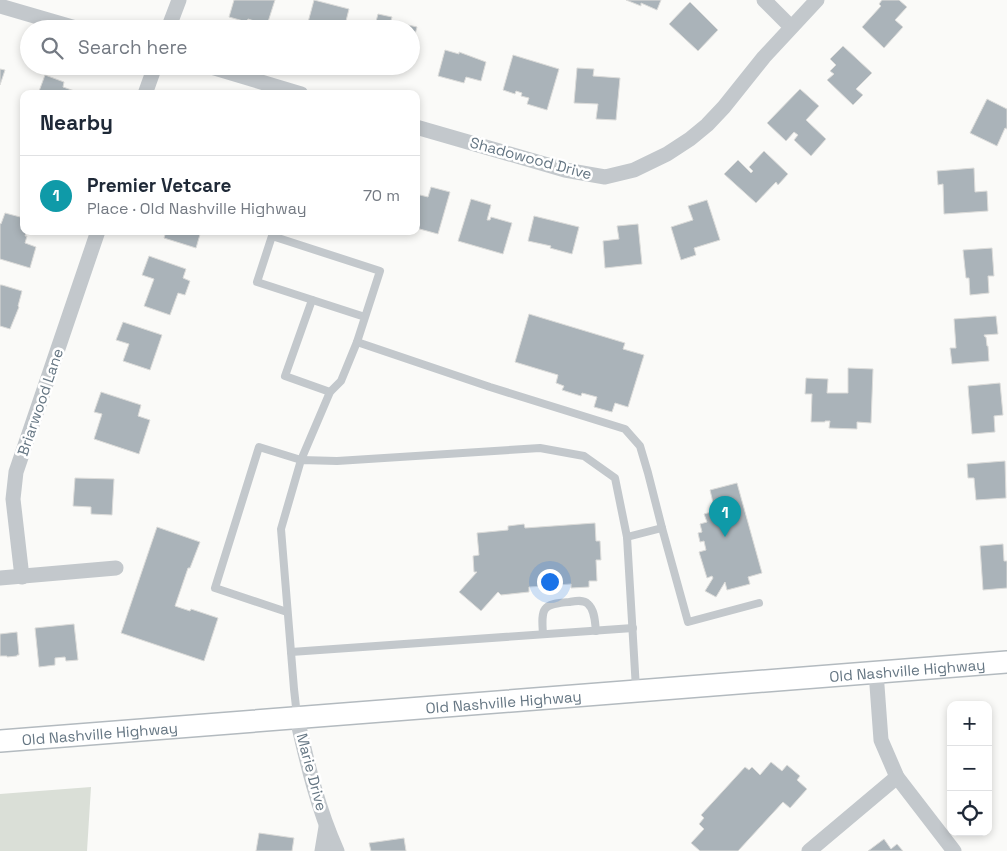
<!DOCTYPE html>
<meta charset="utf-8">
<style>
:root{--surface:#fff;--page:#f6f6f7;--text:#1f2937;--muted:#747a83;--line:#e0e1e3;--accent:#e4572e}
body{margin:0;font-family:"Space Grotesk",sans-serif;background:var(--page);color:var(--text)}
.controls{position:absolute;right:15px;bottom:15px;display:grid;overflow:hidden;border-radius:10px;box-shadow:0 2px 8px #0003}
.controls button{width:45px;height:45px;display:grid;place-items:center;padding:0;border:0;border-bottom:1px solid var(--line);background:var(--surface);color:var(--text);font:25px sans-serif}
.you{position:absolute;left:549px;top:581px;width:18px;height:18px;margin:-12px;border:4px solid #fff;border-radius:50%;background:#1a73e8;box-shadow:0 0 0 8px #1a73e833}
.badge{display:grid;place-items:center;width:32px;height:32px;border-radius:50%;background:var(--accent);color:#fff;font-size:16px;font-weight:700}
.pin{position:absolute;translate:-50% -41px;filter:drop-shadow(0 1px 2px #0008)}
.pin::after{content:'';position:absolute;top:26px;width:18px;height:15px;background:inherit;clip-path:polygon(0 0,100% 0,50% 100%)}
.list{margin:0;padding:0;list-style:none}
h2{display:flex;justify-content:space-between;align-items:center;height:65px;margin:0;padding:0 20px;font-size:21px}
h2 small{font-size:16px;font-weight:400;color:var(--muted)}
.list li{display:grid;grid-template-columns:32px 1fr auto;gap:15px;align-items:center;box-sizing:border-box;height:80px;padding:0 20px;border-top:1px solid var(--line)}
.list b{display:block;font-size:19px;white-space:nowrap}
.list p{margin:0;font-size:16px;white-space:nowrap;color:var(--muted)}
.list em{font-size:16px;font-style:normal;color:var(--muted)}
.icon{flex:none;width:28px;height:28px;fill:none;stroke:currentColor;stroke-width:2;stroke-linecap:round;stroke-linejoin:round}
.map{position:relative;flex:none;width:1007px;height:851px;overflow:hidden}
.search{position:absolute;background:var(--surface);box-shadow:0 2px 8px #0003;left:20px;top:20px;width:400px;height:55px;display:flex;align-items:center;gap:12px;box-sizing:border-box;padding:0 18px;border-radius:28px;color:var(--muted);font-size:19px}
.panel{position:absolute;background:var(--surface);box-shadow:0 2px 8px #0003;left:20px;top:90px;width:400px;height:145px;border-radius:10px}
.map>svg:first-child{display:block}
.green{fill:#dadfd7}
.building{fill:#aab3b9;stroke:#dcdcda}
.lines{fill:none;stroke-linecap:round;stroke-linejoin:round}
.secondary-casing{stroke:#b3babf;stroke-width:24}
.lane{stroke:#c3c8cc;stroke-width:8}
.street{stroke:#c3c8cc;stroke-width:15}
.secondary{stroke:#fff;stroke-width:21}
.labels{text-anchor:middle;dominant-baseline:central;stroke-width:5;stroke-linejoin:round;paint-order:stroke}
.street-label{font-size:15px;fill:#657683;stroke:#fff}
</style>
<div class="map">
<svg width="1007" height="851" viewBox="0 0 1007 851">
<rect width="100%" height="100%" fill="#fafaf8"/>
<polygon class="green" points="91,787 87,851 0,851 0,794"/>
<g class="building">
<polygon points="234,0 275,0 267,25 248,19 247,22 229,17"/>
<polygon points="314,0 349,9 344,29 319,29 307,26"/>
<polygon points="626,0 661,0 657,10 641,3 641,6"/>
<polygon points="882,0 899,0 907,7 895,20 903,27 884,48 862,27 881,6 879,4"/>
<polygon points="690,2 718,30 698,51 669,24"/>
<polygon points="378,14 392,17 390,24 407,28 408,25 417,27 411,49 411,29 374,29"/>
<polygon points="843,46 872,73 856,89 863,95 853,105 827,80 834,74 830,71 836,65 830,59"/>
<polygon points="445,50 459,54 459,52 486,62 481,81 466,77 464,83 438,76"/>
<polygon points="513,55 559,69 547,110 527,104 529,98 521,96 522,93 516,91 515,94 503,90"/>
<polygon points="388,66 406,66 405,71"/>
<polygon points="577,68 594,69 593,76 620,78 616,120 596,119 598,104 574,103"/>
<polygon points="0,69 5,70 0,85"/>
<polygon points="45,75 64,82 63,87 83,94 38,94"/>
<polygon points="800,89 819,106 806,120 826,139 811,156 794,140 798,135 794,132 786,141 767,123"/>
<polygon points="987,99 1007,109 1007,129 1005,128 997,146 970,133"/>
<polygon points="764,151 788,174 778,185 776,182 756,203 724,174 738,160 751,173 753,171 749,167"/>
<polygon points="974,168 975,192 987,191 988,211 944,214 943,184 938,185 937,171"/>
<polygon points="431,187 450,192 438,234 416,228 416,194 428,197"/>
<polygon points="471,199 491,205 487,220 490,220 491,217 512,223 503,254 458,241"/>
<polygon points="707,200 720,240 694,248 696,255 681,260 671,227 693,220 688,206"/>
<polygon points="5,213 24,218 24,231 27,231 25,236 27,236 25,243 36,247 30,268 0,259 0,223 1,224"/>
<polygon points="534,216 579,227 572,254 550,248 551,246 528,241"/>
<polygon points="638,224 642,264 605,268 603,241 619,239 617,226"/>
<polygon points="166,231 201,231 196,248 164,238"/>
<polygon points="992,248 994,276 988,276 989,293 970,295 969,278 966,278 963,250"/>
<polygon points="149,256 186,269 183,278 190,281 185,295 178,293 170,315 144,306 154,279 142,275"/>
<polygon points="0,285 2,285 22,291 18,306 19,307 10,329 0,326"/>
<polygon points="529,314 625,343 623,349 644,355 628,407 615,403 612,412 594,407 597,397 582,393 581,396 562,390 564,386 556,383 558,375 515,362"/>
<polygon points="996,316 998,334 984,335 985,337 986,337 987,346 988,346 989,361 952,364 950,348 956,348 954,319"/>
<polygon points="123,322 162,335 150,370 123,361 129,344 116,340"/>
<polygon points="848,368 873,369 871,423 857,422 857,429 829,428 830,421 825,421 825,422 811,422 812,394 805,394 806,378 828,379 827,393 848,393"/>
<polygon points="1000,383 1003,415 994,416 995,432 972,434 968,386"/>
<polygon points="101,392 141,405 138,416 150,420 139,454 94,439 102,414 94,412"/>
<polygon points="1005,461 1006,498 976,500 974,478 968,478 967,464"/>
<polygon points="75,478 114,479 112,515 91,514 91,507 73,506"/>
<polygon points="737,483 762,573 748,577 750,584 727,590 725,582 716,597 705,591 713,578 712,576 707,578 699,552 706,550 704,541 700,542 698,533 702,532 700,524 707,522 704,514 715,511 710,490"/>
<polygon points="595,523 596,541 600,541 601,560 596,560 597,581 589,581 589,587 571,588 571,584 529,587 529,592 501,595 498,592 481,611 459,592 477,572 474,572 473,556 479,555 477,533 508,530 508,526 524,524 525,528"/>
<polygon points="157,527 200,542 190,568 188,568 175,606 190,611 191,609 218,618 204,661 121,633"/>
<polygon points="1003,544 1004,561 1007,561 1007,588 983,590 980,546"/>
<polygon points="74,624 78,660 66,661 65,657 55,658 55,665 39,667 35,628"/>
<polygon points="17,632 19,655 17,655 17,656 7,657 7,656 0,656 0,634"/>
<polygon points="771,762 782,771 787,765 800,776 797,780 807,789 790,808 783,802 738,851 700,851 691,843 704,829 699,824 704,818 701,815 745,767 749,770 752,767 760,775"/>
<polygon points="259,833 294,838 292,851 256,851"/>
<polygon points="404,838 406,851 371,851 369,843"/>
<polygon points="884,839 891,849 897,844 903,851 868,851"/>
</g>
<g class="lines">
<defs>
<g id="secondary">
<path id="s1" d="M0 741 1007 662"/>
</g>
</defs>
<use href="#secondary" class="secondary-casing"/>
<g class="lane">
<polyline points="312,300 285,376 330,392"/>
<polyline points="357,342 380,271 272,236 257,282 365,317"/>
<polyline points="662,528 688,622 759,603"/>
<polyline points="287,612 215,588 259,447 301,460 330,392 341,381 357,342 490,387 625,429 640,446 648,473 662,528 627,537"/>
<path d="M543 634C541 608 542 604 569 602 575 601 583 599 588 604 595 610 595 623 596 631"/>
<polyline points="291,652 633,628"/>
<polyline points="297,716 294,689 281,529 301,460 337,461 540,448 584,456 615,478 627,537 636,689"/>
</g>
<g class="street">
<polyline points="764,0 791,27"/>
<polyline points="0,6 79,29"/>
<polyline points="168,29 179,0"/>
<polyline points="208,66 301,94"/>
<polyline points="145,94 155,66"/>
<polyline points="416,127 565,170 605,177 634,170 667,154 690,139 707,125 724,107 764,57 817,0"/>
<polyline points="22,577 13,499 16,472 98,231"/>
<polyline points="0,578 116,568"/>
<polyline points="876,672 881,740 897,777 954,851"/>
<path d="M297 718C307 763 318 809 337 851"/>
<polyline points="322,851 326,827"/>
<polyline points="809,851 897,777"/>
</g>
<use href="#secondary" class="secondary"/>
</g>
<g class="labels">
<g class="street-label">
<text transform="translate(531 158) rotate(15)">Shadowood Drive</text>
<text transform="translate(40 402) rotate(-71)">Briarwood Lane</text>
<text stroke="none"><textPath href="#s1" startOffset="910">Old Nashville Highway</textPath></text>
<text stroke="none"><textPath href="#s1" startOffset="505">Old Nashville Highway</textPath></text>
<text stroke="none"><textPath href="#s1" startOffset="100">Old Nashville Highway</textPath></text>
<text transform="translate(312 772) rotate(75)">Marie Drive</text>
</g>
</g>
</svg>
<div class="controls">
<button>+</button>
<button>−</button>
<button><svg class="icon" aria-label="locate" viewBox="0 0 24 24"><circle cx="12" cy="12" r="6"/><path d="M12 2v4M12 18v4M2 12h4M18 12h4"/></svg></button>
</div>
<div class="you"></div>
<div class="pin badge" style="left:725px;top:537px;background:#0f9aa8">1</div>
<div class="search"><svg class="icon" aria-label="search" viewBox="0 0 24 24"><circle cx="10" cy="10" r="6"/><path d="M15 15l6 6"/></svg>Search here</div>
<section class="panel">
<h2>Nearby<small></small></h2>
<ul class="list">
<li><span class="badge" style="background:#0f9aa8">1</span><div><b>Premier Vetcare</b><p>Place · Old Nashville Highway</p></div><em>70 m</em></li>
</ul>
</section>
</div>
